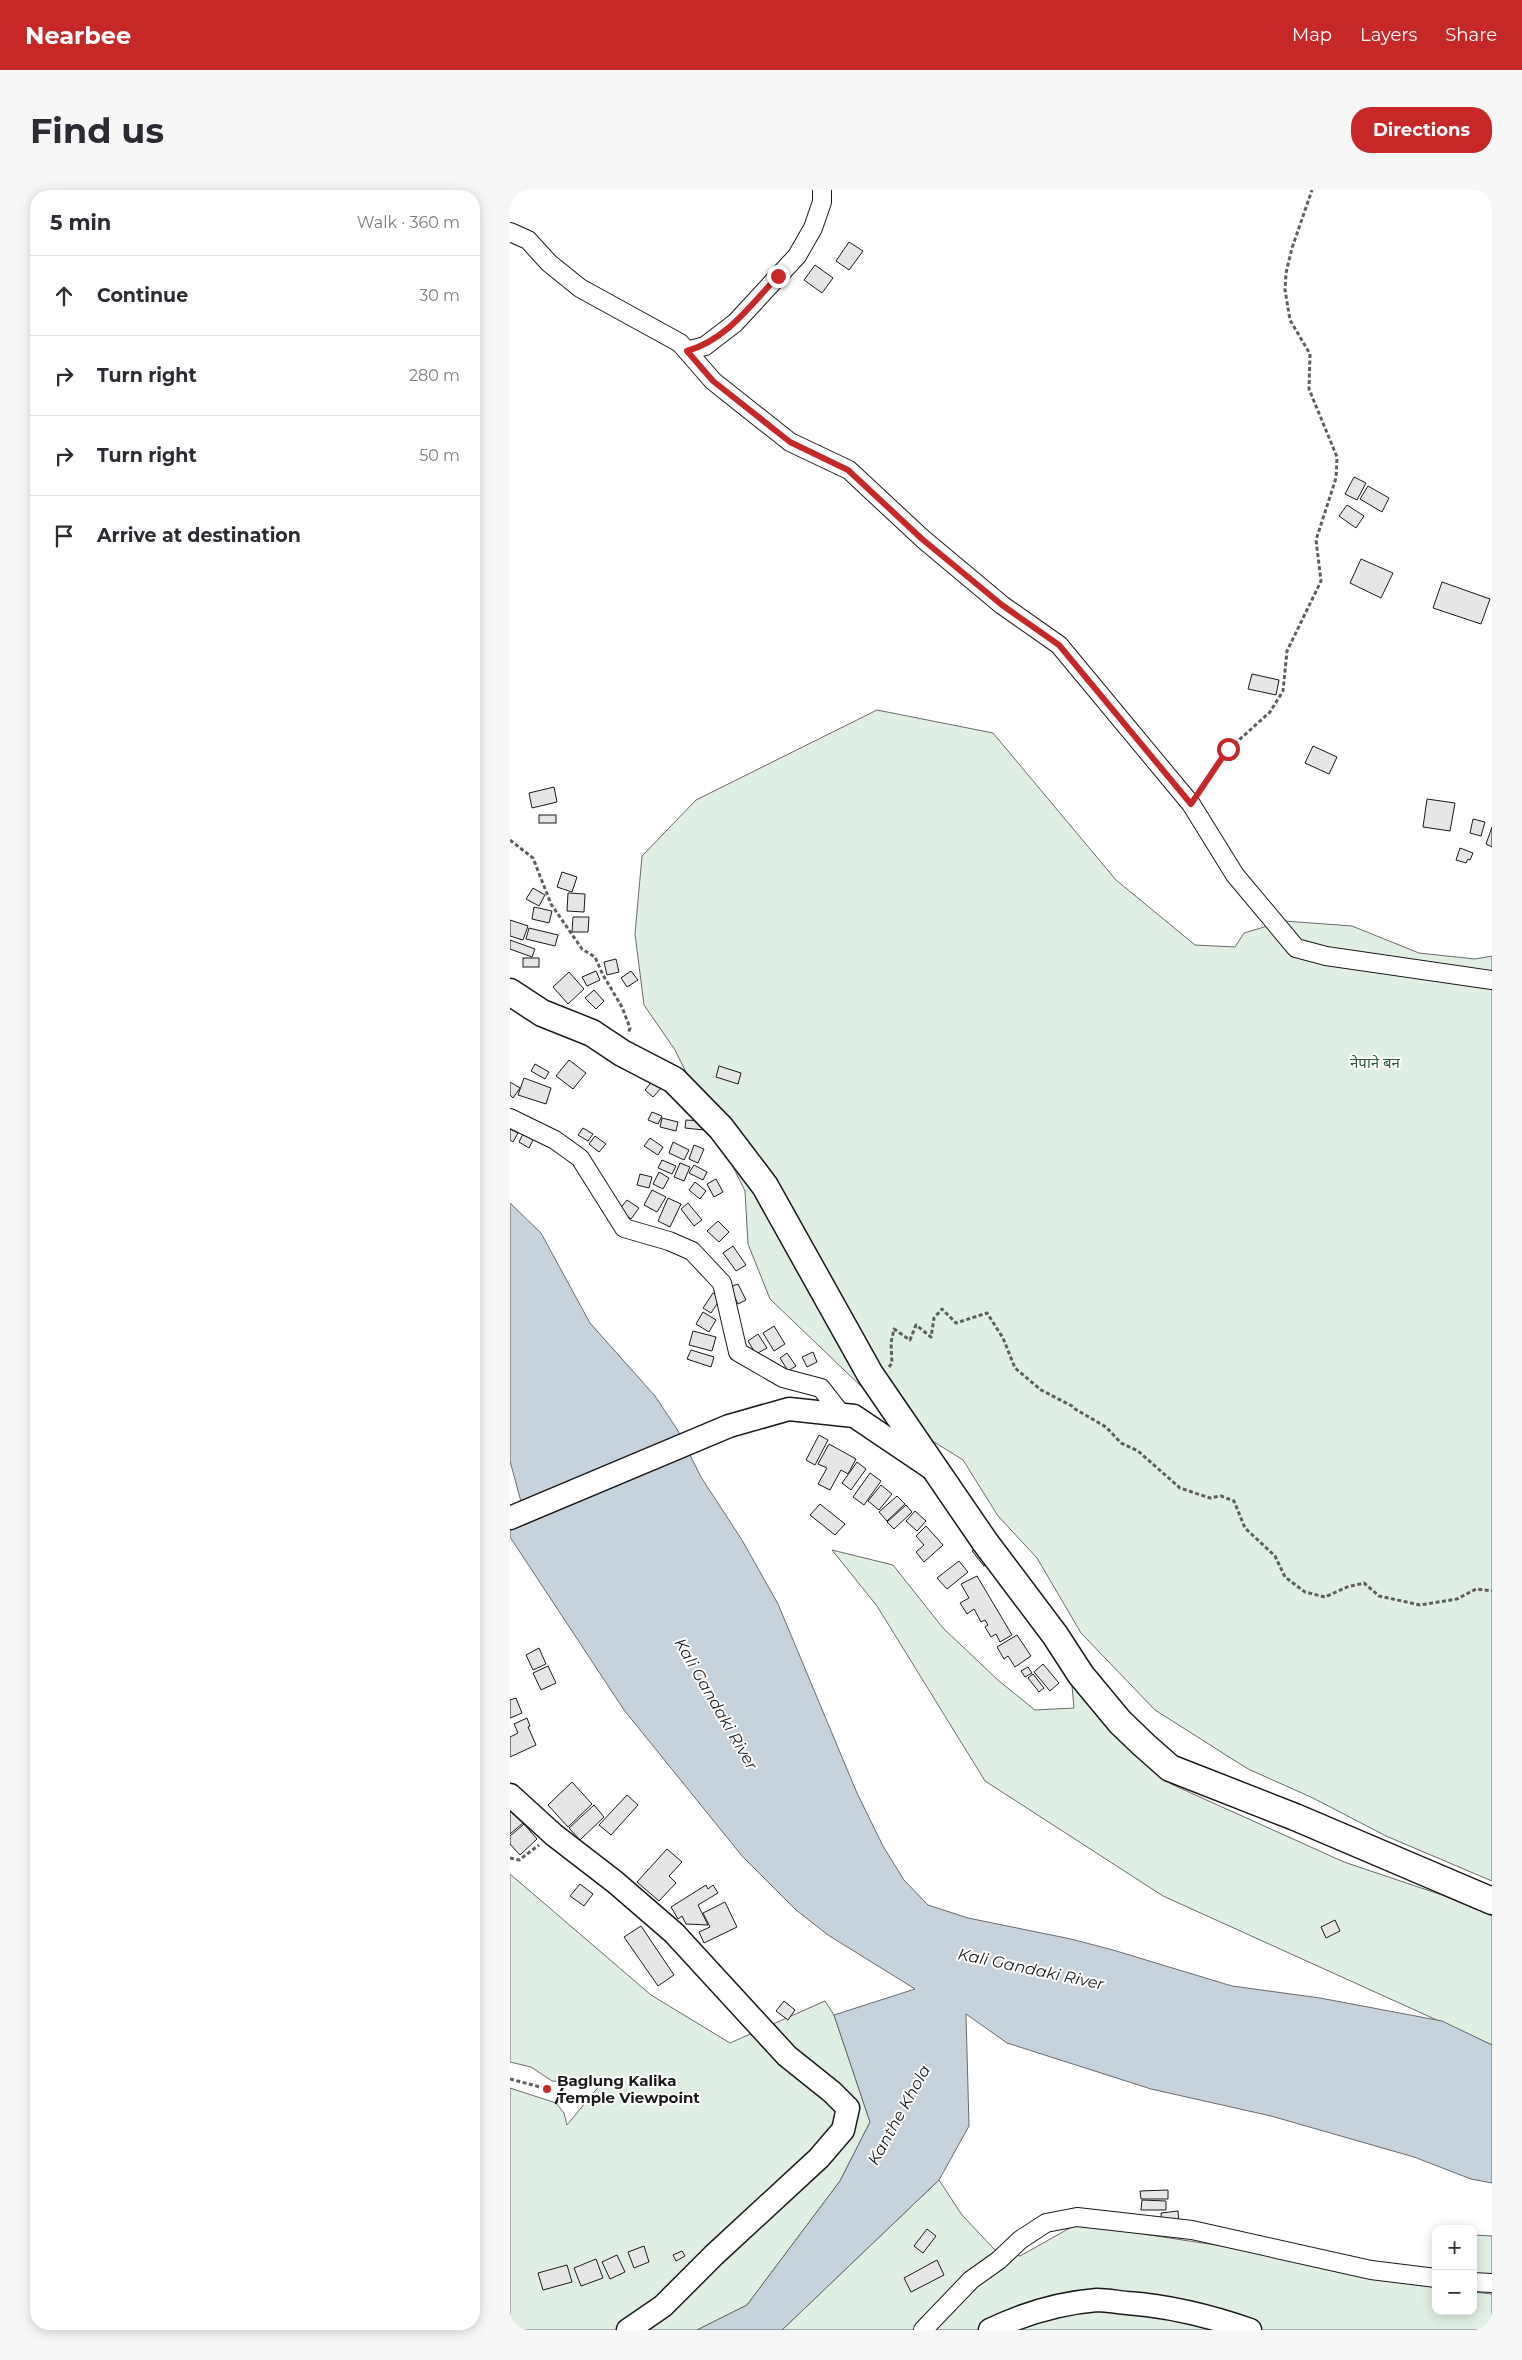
<!DOCTYPE html>
<meta charset="utf-8">
<style>
:root{--surface:#fff;--page:#f7f7f7;--text:#2b2b33;--muted:#7c7c81;--line:#e1e1e2;--accent:#c62828}
body{margin:0;font-family:Montserrat,"Noto Sans Devanagari",sans-serif;background:var(--page);color:var(--text)}
.controls{position:absolute;right:15px;bottom:15px;display:grid;overflow:hidden;border-radius:10px;box-shadow:0 2px 12px #0003}
.controls button{width:45px;height:45px;display:grid;place-items:center;padding:0;border:0;border-bottom:1px solid var(--line);background:var(--surface);color:var(--text);font:25px sans-serif}
.stop{position:absolute;width:15px;height:15px;margin:-11px;border:4px solid #c62828;border-radius:50%;background:#fff}
.stop.end{background:#c62828;border-color:#fff;box-shadow:0 1px 5px #0008}
.list{margin:0;padding:0;list-style:none}
h2{display:flex;justify-content:space-between;align-items:center;height:65px;margin:0;padding:0 20px;font-size:21px}
h2 small{font-size:16px;font-weight:400;color:var(--muted)}
.list li{display:grid;grid-template-columns:32px 1fr auto;gap:15px;align-items:center;box-sizing:border-box;height:80px;padding:0 20px;border-top:1px solid var(--line)}
.list b{display:block;font-size:19px;white-space:nowrap}
.list em{font-size:16px;font-style:normal;color:var(--muted)}
.icon{flex:none;width:28px;height:28px;fill:none;stroke:currentColor;stroke-width:2;stroke-linecap:round;stroke-linejoin:round}
.map{position:relative;flex:none;width:982px;height:2140px;overflow:hidden;border-radius:20px}
header{display:flex;align-items:center;gap:30px;box-sizing:border-box;height:70px;padding:0 25px;background:var(--accent);color:#fff}
header strong{font-size:24px}
nav{display:flex;gap:28px;margin-inline-start:auto;font-size:18px}
.intro{display:flex;align-items:center;justify-content:space-between;box-sizing:border-box;height:120px;padding:0 30px}
h1{margin:0;font-size:35px}
.button{padding:12px 22px;border-radius:20px;background:var(--accent);color:#fff;font-size:18px;font-weight:700}
main{display:flex;gap:30px;padding:0 30px}
aside{flex:1;background:var(--surface);border-radius:20px;box-shadow:0 2px 12px #0003}
.map>svg:first-child{display:block}
.green{fill:#e0efe3;stroke:#6a6a6a}
.water{fill:#c6d2dc;stroke:#6a6a6a}
.building{fill:#e6e6e6;stroke:#1a1a1a}
.lines{fill:none;stroke-linecap:round;stroke-linejoin:round}
.minor-casing{stroke:#1a1a1a;stroke-width:20}
.major-casing{stroke:#1a1a1a;stroke-width:25}
.highway-casing{stroke:#1a1a1a;stroke-width:29}
.path{stroke:#5f5f5f;stroke-width:3;stroke-dasharray:4 2.5;stroke-linecap:butt}
.minor{stroke:#fff;stroke-width:18}
.major{stroke:#fff;stroke-width:22}
.highway{stroke:#fff;stroke-width:26}
.wall{stroke:#1a1a1a;stroke-width:2.5}
.route{stroke:#c62828;stroke-width:6}
.poi-dot{fill:#c62828;stroke:#fff;stroke-width:2}
.labels{text-anchor:middle;dominant-baseline:central;stroke-width:4;stroke-linejoin:round;paint-order:stroke}
.park-label{font-size:15px;fill:#2b5a34;stroke:#fff}
.poi-label{font-size:15px;font-weight:bold;fill:#1a1a1a;stroke:#fff;text-anchor:start}
.water-label{font-size:16px;font-style:italic;fill:#1a1a1a;stroke:#fff}
</style>
<header>
<strong>Nearbee</strong>
<nav><a>Map</a><a>Layers</a><a>Share</a></nav>
</header>
<div class="intro"><h1>Find us</h1><a class="button">Directions</a></div>
<main>
<aside>
<h2>5 min<small>Walk · 360 m</small></h2>
<ul class="list">
<li><svg class="icon" aria-label="ahead" viewBox="0 0 24 24"><path d="M12 20V5M6 11l6-6 6 6"/></svg><div><b>Continue</b></div><em>30 m</em></li>
<li><svg class="icon" aria-label="right" viewBox="0 0 24 24"><path d="M7 20v-9h11M14 6l5 5-5 5"/></svg><div><b>Turn right</b></div><em>280 m</em></li>
<li><svg class="icon" aria-label="right" viewBox="0 0 24 24"><path d="M7 20v-9h11M14 6l5 5-5 5"/></svg><div><b>Turn right</b></div><em>50 m</em></li>
<li><svg class="icon" aria-label="arrive" viewBox="0 0 24 24"><path d="M6 21V4h12l-3 4 3 4H6"/></svg><div><b>Arrive at destination</b></div></li>
</ul>
</aside>
<div class="map">
<svg width="982" height="2140" viewBox="0 0 982 2140">
<rect width="100%" height="100%" fill="#fff"/>
<g class="green">
<polygon points="367,520 483,543 606,690 685,755 725,757 734,743 774,731 842,736 909,763 965,769 982,766 982,1691 876,1646 803,1608 738,1579 645,1520 571,1443 527,1368 488,1326 453,1270 381,1225 260,1109 238,1054 235,1001 165,860 134,815 125,744 132,666 186,610"/>
<polygon points="322,1360 383,1375 433,1438 489,1491 525,1520 564,1518 561,1485 599,1540 661,1594 834,1672 932,1705 982,1726 982,1855 653,1706 475,1591 367,1416"/>
<polygon points="0,1684 141,1805 220,1853 315,1811 324,1825 360,1932 330,1991 237,2115 187,2140 0,2140 0,1898 46,1913 54,1923 57,1935 90,1895 67,1891 61,1897 55,1892 42,1891 21,1877 0,1872"/>
<polygon points="429,1990 452,2025 484,2059 510,2066 567,2034 752,2062 893,2092 926,2097 926,2121 963,2121 963,2102 982,2104 982,2140 272,2140"/>
<polygon points="963,2045 982,2046 982,2086 963,2084"/>
</g>
<polygon class="water" points="0,1013 31,1043 80,1133 145,1206 167,1239 191,1287 232,1350 268,1414 347,1603 373,1656 394,1690 418,1715 458,1728 561,1749 603,1760 722,1796 810,1808 932,1831 982,1855 982,1993 961,1989 904,1967 761,1926 641,1899 497,1853 456,1824 459,1936 429,1990 272,2140 187,2140 237,2115 330,1991 360,1932 324,1825 405,1799 318,1745 286,1720 232,1666 114,1520 0,1347 0,1340 8,1335 17,1334 0,1271"/>
<g class="building">
<polygon points="339,52 353,61 339,80 326,71"/>
<polygon points="305,75 323,88 312,103 294,90"/>
<polygon points="844,287 856,293 847,310 835,304"/>
<polygon points="858,296 879,308 872,322 850,309"/>
<polygon points="837,315 854,326 846,338 829,326"/>
<polygon points="851,369 883,383 871,408 840,393"/>
<polygon points="932,392 980,409 971,434 923,418"/>
<polygon points="742,484 769,490 766,505 738,499"/>
<polygon points="803,556 827,567 819,584 795,573"/>
<polygon points="44,597 47,612 22,618 19,603"/>
<polygon points="917,609 945,613 940,641 913,637"/>
<rect x="29" y="625" width="17" height="8"/>
<polygon points="963,629 975,632 971,646 960,643"/>
<polygon points="982,637 982,657 976,654"/>
<polygon points="950,658 963,663 960,670 958,669 956,673 946,670"/>
<polygon points="52,682 67,687 62,702 47,697"/>
<polygon points="23,698 35,705 29,716 16,709"/>
<polygon points="58,703 75,704 74,722 57,721"/>
<polygon points="24,717 42,721 39,733 22,729"/>
<polygon points="63,727 79,727 78,742 62,742"/>
<polygon points="0,730 18,736 13,750 0,746"/>
<polygon points="19,738 48,745 45,756 16,749"/>
<polygon points="0,750 25,759 22,767 0,759"/>
<rect x="13" y="768" width="16" height="9"/>
<polygon points="106,769 109,782 97,785 94,772"/>
<polygon points="86,781 90,790 77,796 72,787"/>
<polygon points="121,781 128,790 117,797 111,788"/>
<polygon points="59,782 74,799 58,814 43,797"/>
<polygon points="84,800 94,811 86,819 75,808"/>
<polygon points="59,870 76,883 63,899 46,886"/>
<polygon points="25,874 39,882 35,889 21,881"/>
<polygon points="209,876 231,883 228,894 206,887"/>
<polygon points="14,888 41,898 36,914 8,905"/>
<polygon points="144,889 153,896 143,907 135,900"/>
<polygon points="0,892 10,898 3,908 0,905"/>
<polygon points="142,922 152,926 148,934 138,930"/>
<polygon points="152,928 168,932 166,941 150,937"/>
<polygon points="176,930 194,931 194,940 175,938"/>
<polygon points="73,938 83,944 78,951 68,945"/>
<polygon points="0,939 8,943 3,952 0,950"/>
<polygon points="13,944 23,950 19,958 9,952"/>
<polygon points="85,946 96,954 89,962 79,954"/>
<polygon points="140,948 153,957 148,965 134,956"/>
<polygon points="163,952 179,960 174,970 159,963"/>
<polygon points="184,955 194,959 188,973 179,969"/>
<polygon points="152,970 166,976 162,984 148,978"/>
<polygon points="170,973 180,977 174,991 164,987"/>
<polygon points="184,975 197,982 193,990 179,983"/>
<polygon points="149,982 159,988 153,999 143,994"/>
<polygon points="130,984 142,987 139,998 127,995"/>
<polygon points="206,989 213,1002 204,1007 197,994"/>
<polygon points="185,992 196,1001 190,1009 179,1000"/>
<polygon points="142,1000 156,1007 147,1022 134,1015"/>
<polygon points="158,1008 171,1014 160,1037 148,1031"/>
<polygon points="117,1010 129,1018 121,1029 109,1020"/>
<polygon points="178,1013 192,1030 184,1036 171,1019"/>
<polygon points="208,1031 219,1042 209,1052 197,1041"/>
<polygon points="223,1056 236,1075 226,1081 213,1063"/>
<polygon points="228,1094 236,1110 228,1114 220,1097"/>
<polygon points="203,1103 211,1108 201,1123 193,1118"/>
<polygon points="193,1122 206,1130 199,1142 186,1134"/>
<polygon points="264,1136 275,1154 264,1161 253,1143"/>
<polygon points="183,1141 206,1147 202,1161 179,1155"/>
<polygon points="248,1144 257,1158 246,1164 238,1151"/>
<polygon points="181,1160 204,1167 201,1177 177,1169"/>
<polygon points="303,1162 307,1172 297,1177 292,1167"/>
<polygon points="277,1163 286,1176 278,1181 270,1168"/>
<polygon points="309,1245 318,1250 305,1275 296,1270"/>
<polygon points="319,1254 346,1269 338,1284 331,1280 320,1300 308,1294 317,1278 308,1274"/>
<polygon points="347,1272 356,1279 341,1300 332,1293"/>
<polygon points="360,1283 371,1291 354,1315 343,1307"/>
<polygon points="371,1295 382,1304 369,1320 358,1311"/>
<polygon points="387,1306 395,1314 377,1331 369,1322"/>
<polygon points="310,1314 335,1334 325,1345 300,1325"/>
<polygon points="396,1315 402,1322 384,1339 377,1332"/>
<polygon points="405,1321 416,1331 407,1341 396,1331"/>
<polygon points="416,1336 433,1355 414,1372 406,1362 414,1355 406,1346"/>
<polygon points="468,1357 479,1373 474,1376 462,1361"/>
<polygon points="449,1371 458,1382 437,1399 427,1388"/>
<polygon points="467,1386 502,1445 490,1452 486,1444 481,1447 475,1437 478,1435 475,1430 471,1432 464,1419 457,1424 450,1413 459,1408 451,1394"/>
<polygon points="507,1445 521,1466 505,1477 498,1466 494,1469 487,1457"/>
<polygon points="29,1458 36,1474 23,1480 16,1465"/>
<polygon points="533,1474 549,1493 540,1501 524,1482"/>
<polygon points="38,1476 46,1493 31,1500 23,1483"/>
<polygon points="518,1477 522,1483 515,1487 511,1481"/>
<polygon points="523,1484 534,1498 529,1502 518,1488"/>
<polygon points="6,1508 12,1523 0,1528 0,1510"/>
<polygon points="17,1528 20,1536 18,1537 26,1555 0,1567 0,1547 8,1543 4,1534"/>
<polygon points="62,1592 82,1614 58,1637 38,1615"/>
<polygon points="117,1605 128,1615 101,1645 89,1635"/>
<polygon points="84,1615 94,1627 70,1650 59,1638"/>
<polygon points="2,1620 13,1633 0,1644 0,1622"/>
<polygon points="14,1634 27,1649 10,1665 0,1654 0,1646"/>
<polygon points="157,1659 172,1672 159,1686 166,1693 149,1711 127,1692"/>
<polygon points="70,1694 83,1704 74,1716 60,1706"/>
<polygon points="196,1695 198,1699 203,1695 208,1703 188,1715 198,1735 176,1734 172,1726 168,1729 161,1717"/>
<polygon points="215,1712 227,1737 194,1753 189,1742 200,1737 193,1723"/>
<polygon points="825,1730 830,1741 816,1748 811,1737"/>
<polygon points="131,1736 164,1785 148,1796 114,1747"/>
<polygon points="274,1811 285,1820 278,1830 266,1821"/>
<polygon points="658,2000 658,2009 631,2009 630,2001"/>
<polygon points="632,2010 656,2011 656,2020 631,2020"/>
<polygon points="668,2021 669,2032 652,2033 651,2023"/>
<polygon points="417,2039 426,2046 413,2063 404,2056"/>
<polygon points="134,2056 139,2072 124,2078 118,2062"/>
<polygon points="172,2061 175,2066 166,2071 163,2065"/>
<polygon points="107,2065 115,2082 100,2089 92,2072"/>
<polygon points="86,2069 93,2088 71,2096 64,2078"/>
<polygon points="427,2070 434,2085 401,2102 394,2088"/>
<polygon points="57,2075 62,2092 33,2100 28,2083"/>
</g>
<g class="lines">
<defs>
<g id="minor">
<polyline points="0,42 18,50 39,73 70,98 170,153 203,191 280,252 339,280 413,349 492,415 549,455 681,614 725,685 786,758 816,766 982,790"/>
<polyline points="177,161 195,156 225,133 287,66 303,38 312,12 312,0"/>
<polyline points="0,928 45,950 70,968 114,1038 159,1051 182,1061 212,1093 228,1162 273,1188 311,1198 332,1225"/>
<polyline points="963,2092 982,2093"/>
<polyline points="413,2140 461,2090 489,2070 510,2050 536,2033 567,2027 682,2040 861,2080 926,2088"/>
</g>
<g id="major">
<polyline points="0,1328 219,1236 279,1219 344,1226 424,1280"/>
<polyline points="0,1605 44,1645 105,1692 164,1743 277,1866 322,1902 338,1918 333,1940 309,1968 204,2065 153,2116 118,2140"/>
<path d="M480 2140C513 2124 550 2113 587 2110 596 2110 607 2112 617 2113 659 2116 700 2126 740 2140"/>
</g>
<polyline id="highway" points="0,802 32,823 82,843 112,863 164,890 211,938 255,996 360,1184 475,1352 545,1445 571,1485 610,1532 634,1555 660,1578 785,1627 982,1711"/>
</defs>
<use href="#minor" class="minor-casing"/>
<use href="#major" class="major-casing"/>
<use href="#highway" class="highway-casing"/>
<g class="path">
<polyline points="690,601 719,559 760,522 773,501 777,461 811,391 806,350 826,288 827,267 799,199 800,164 780,130 775,100 776,83 782,58 802,0"/>
<polyline points="0,650 23,668 41,714 72,759 85,767 93,785 112,817 120,838 118,844"/>
<polyline points="379,1177 382,1173 381,1153 384,1139 400,1150 406,1135 421,1147 424,1128 432,1119 446,1133 477,1123 493,1148 505,1178 531,1200 562,1216 565,1219 596,1237 611,1253 628,1261 670,1298 700,1308 711,1306 724,1311 735,1338 765,1366 775,1387 795,1402 815,1407 837,1397 854,1393 869,1406 910,1415 947,1409 966,1399 982,1401"/>
<polyline points="0,1668 9,1670 29,1655"/>
<polyline points="0,1889 34,1898"/>
</g>
<use href="#minor" class="minor"/>
<use href="#major" class="major"/>
<use href="#highway" class="highway"/>
<polyline class="wall" points="46,1913 55,1892"/>
</g>
<g class="lines">
<path class="route" d="M268 86C241 115 216 150 177 161L203 191 280 252 338 280 412 349 492 415 549 455 681 614 718 559"/>
</g>
<circle class="poi-dot" cx="37" cy="1899" r="5"/>
<g class="labels">
<g class="park-label">
<text x="865" y="872">नेपाने बन</text>
</g>
<g class="poi-label">
<text x="47" y="1890">Baglung Kalika<tspan x="47" dy="17">Temple Viewpoint</tspan></text>
</g>
<g class="water-label">
<text transform="translate(206 1514) rotate(60)">Kali Gandaki River</text>
<text transform="translate(521 1779) rotate(12)">Kali Gandaki River</text>
<text transform="translate(389 1925) rotate(-61)">Kanthe Khola</text>
</g>
</g>
</svg>
<div class="controls">
<button>+</button>
<button>−</button>
</div>
<div class="stop" style="left:718px;top:559px"></div>
<div class="stop end" style="left:268px;top:86px"></div>
</div>
</main>
